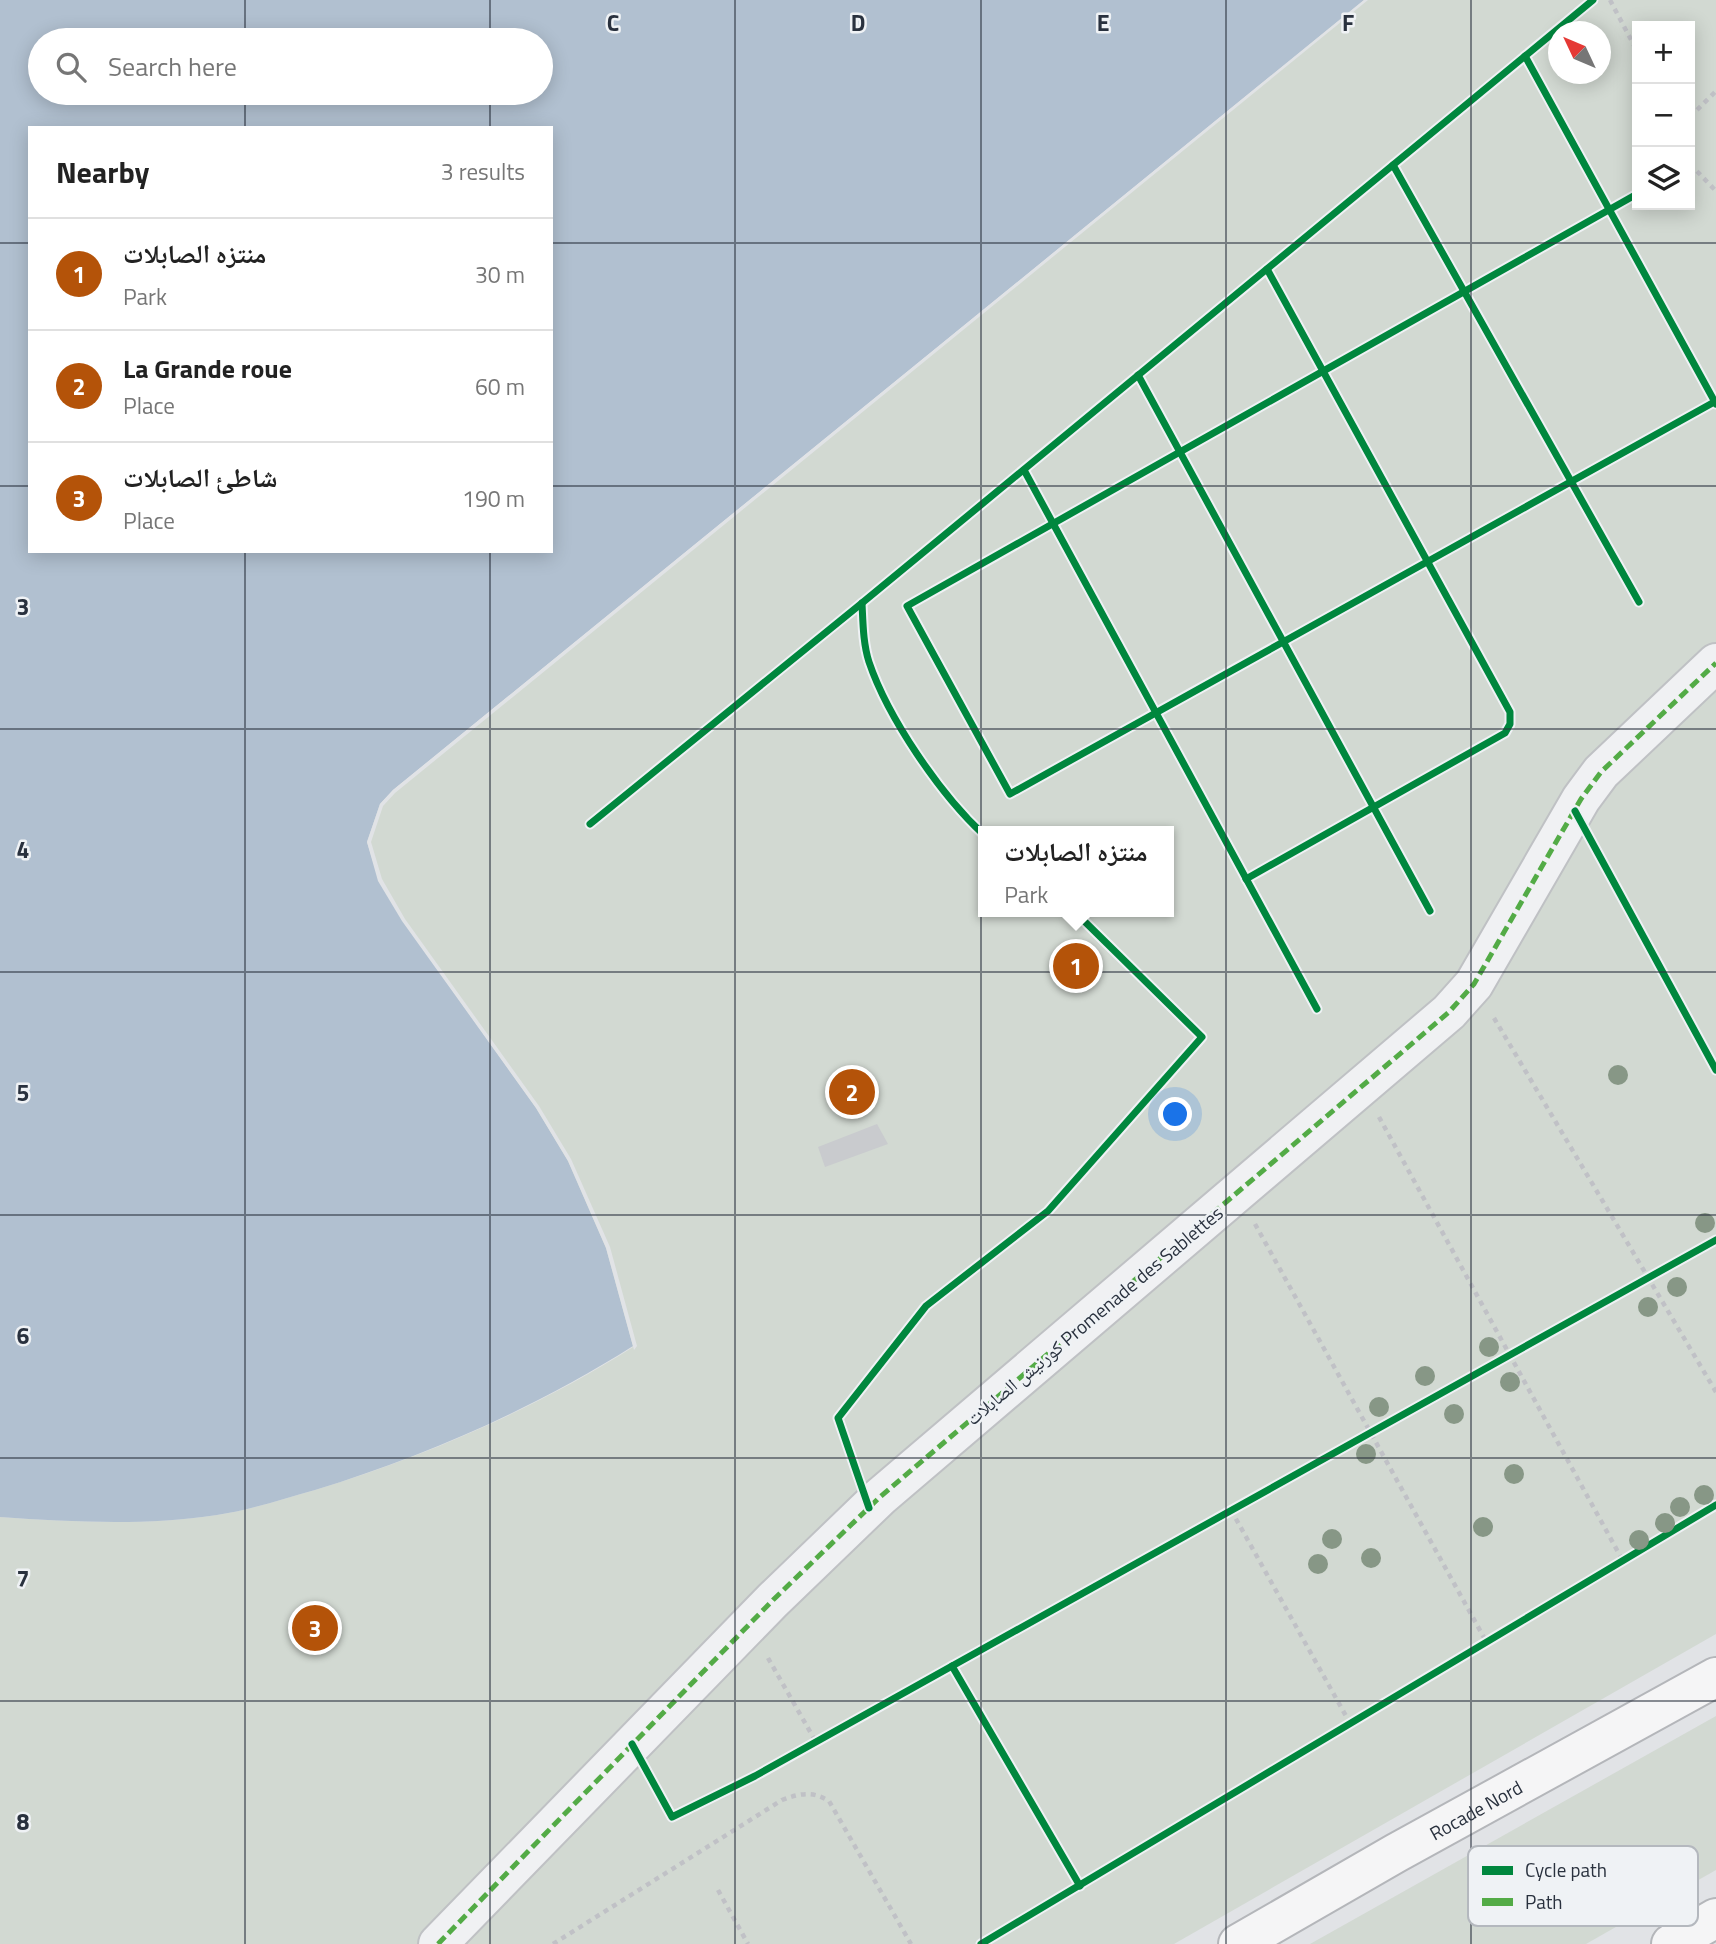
<!DOCTYPE html>
<meta charset="utf-8">
<style>
:root{--surface:#fff;--page:#f2f2f2;--text:#222;--muted:#767676;--line:#e0e0e0;--accent:#b45309}
body{margin:0;font-family:"Titillium Web","Noto Naskh Arabic",sans-serif;background:var(--page);color:var(--text)}
.controls{position:absolute;right:21px;top:21px;display:grid;overflow:hidden;border-radius:0px;box-shadow:0 4px 18px #0003}
.controls button{width:63px;height:63px;display:grid;place-items:center;padding:0;border:0;border-bottom:2px solid var(--line);background:var(--surface);color:var(--text);font:35px sans-serif}
.compass{position:absolute;left:1548px;top:21px;width:63px;height:63px;border-radius:50%;background:var(--surface);box-shadow:0 4px 18px #0003;rotate:314deg}
.you{position:absolute;left:1176px;top:1115px;width:24px;height:24px;margin:-18px;border:5px solid #fff;border-radius:50%;background:#1a73e8;box-shadow:0 0 0 10px #1a73e833}
.badge{display:grid;place-items:center;width:46px;height:46px;border-radius:50%;background:var(--accent);color:#fff;font-size:23px;font-weight:700}
.pin{position:absolute;translate:-50% -50%;border:4px solid #fff;box-shadow:0 2px 7px #0006}
.popup{position:absolute;left:978px;top:826px;width:196px;height:91px;box-sizing:border-box;display:grid;place-content:center;border-radius:0px;background:var(--surface);filter:drop-shadow(0 2px 5px #0005);font-size:23px;white-space:nowrap;color:var(--muted)}
.popup b{font-size:26px;color:var(--text)}
.popup::after{content:'';position:absolute;left:50%;top:100%;margin-left:-14px;border:14px solid transparent;border-top-color:var(--surface)}
.list{margin:0;padding:0;list-style:none}
h2{display:flex;justify-content:space-between;align-items:center;height:91px;margin:0;padding:0 28px;font-size:30px}
h2 small{font-size:23px;font-weight:400;color:var(--muted)}
.list li{display:grid;grid-template-columns:46px 1fr auto;gap:21px;align-items:center;box-sizing:border-box;height:112px;padding:0 28px;border-top:2px solid var(--line)}
.list b{display:block;font-size:26px;white-space:nowrap}
.list p{margin:0;font-size:23px;white-space:nowrap;color:var(--muted)}
.list em{font-size:23px;font-style:normal;color:var(--muted)}
.icon{flex:none;width:38px;height:38px;fill:none;stroke:currentColor;stroke-width:2;stroke-linecap:round;stroke-linejoin:round}
.map{position:relative;flex:none;width:1716px;height:1944px;overflow:hidden}
.search{position:absolute;background:var(--surface);box-shadow:0 4px 18px #0003;left:28px;top:28px;width:525px;height:77px;display:flex;align-items:center;gap:18px;box-sizing:border-box;padding:0 24px;border-radius:38px;color:var(--muted);font-size:26px}
.panel{position:absolute;background:var(--surface);box-shadow:0 4px 18px #0003;left:28px;top:126px;width:525px;height:427px;border-radius:0px}
.map>svg:first-child{display:block}
.green{fill:#d2d9d2;fill-rule:evenodd}
.water{fill:#b1c0d0;fill-rule:evenodd}
.pier{fill:#e1e3e6}
.building{fill:#c9cbce}
.lines{fill:none;stroke-linecap:round;stroke-linejoin:round}
.minor-casing{stroke:#bfc1c4;stroke-width:42}
.highway-casing{stroke:#b4b6ba;stroke-width:42}
.path{stroke:#c0c1c6;stroke-width:4.5;stroke-dasharray:5 5;stroke-linecap:butt}
.minor{stroke:#f0f1f3;stroke-width:38}
.highway{stroke:#f5f5f6;stroke-width:38}
.quiet{stroke:#53ab46;stroke-width:5;stroke-dasharray:10 5;stroke-linecap:butt}
.cycleway-casing{stroke:#eff2f5;stroke-width:11}
.cycleway{stroke:#00873e;stroke-width:7}
.tree{fill:#879786}
.grid{fill:none;stroke:#29313e;stroke-width:2;stroke-opacity:0.55}
.labels{text-anchor:middle;dominant-baseline:central;stroke-width:5;stroke-linejoin:round;paint-order:stroke}
.street-label{font-size:19px;fill:#29313e;stroke:#eff2f5}
.key{fill:#eff2f5;stroke:#b4b8be;stroke-width:2}
.key-label{font-size:19px;fill:#29313e}
.grid-label{font-size:23px;text-anchor:middle;font-weight:bold;fill:#29313e;stroke:#eff2f5;stroke-width:5;stroke-linejoin:round;paint-order:stroke}
</style>
<div class="map">
<svg width="1716" height="1944" viewBox="0 0 1716 1944">
<rect width="100%" height="100%" fill="#e1e3e6"/>
<g class="green">
<path d="M1364 0H1716V1634L1174 1944H0V1517C72 1522 145 1526 217 1515 250 1510 283 1499 315 1490 426 1456 535 1409 633 1347L378 881 367 842 380 804ZM1637 26H1690V205H1637ZM1558 32H1600V74H1558ZM983 831H1169V912H983Z"/>
<polygon points="1716,1716 1716,1870 1586,1944 1310,1944"/>
</g>
<path class="water" d="M0 0H1364L393 790 380 804 367 842 379 881 403 921 536 1108 568 1161 606 1248 633 1346C535 1408 426 1456 315 1490 283 1499 250 1510 217 1515 145 1526 72 1522 0 1517ZM40 40H541V93H40ZM30 128H551V551H30Z"/>
<polygon class="pier" points="1364,0 1368,0 395,793 383,806 371,842 382,879 405,919 539,1106 571,1159 610,1247 637,1346 634,1350 606,1248 568,1161 536,1108 402,921 378,881 367,842 380,804 393,790"/>
<polygon class="building" points="877,1124 888,1144 825,1167 818,1147"/>
<g class="lines">
<defs>
<polyline id="minor" points="438,1944 773,1600 880,1497 1449,1012 1474,984 1581,799 1601,772 1716,663"/>
<g id="highway">
<path id="s1" d="M1238 1944 1396 1853 1716 1677"/>
<polyline points="1671,1944 1716,1918"/>
</g>
</defs>
<use href="#minor" class="minor-casing"/>
<use href="#highway" class="highway-casing"/>
<g class="path">
<polyline points="1610,0 1637,51"/>
<polyline points="1525,56 1715,402"/>
<polyline points="1690,117 1716,91"/>
<polyline points="1690,164 1716,191"/>
<polyline points="1393,165 1639,602"/>
<polyline points="1637,194 907,606 1010,794 1716,401"/>
<polyline points="1138,375 1430,911"/>
<polyline points="1024,470 1317,1009"/>
<path d="M862 603C863 623 863 643 869 662 888 718 940 794 983 834"/>
<polyline points="1246,879 1505,733 1510,724 1510,712 1267,269"/>
<polyline points="1494,1018 1716,1392"/>
<polyline points="1379,1117 1623,1561"/>
<polyline points="1255,1224 1487,1643"/>
<polyline points="856,1470 838,1418 926,1306 1048,1211 1202,1037 1075,912"/>
<polyline points="1231,1510 1351,1725"/>
<polyline points="768,1658 816,1742"/>
<polyline points="718,1890 748,1944"/>
<path d="M553 1944 782 1800C800 1793 813 1791 829 1801L911 1944"/>
</g>
<use href="#minor" class="minor"/>
<use href="#highway" class="highway"/>
<polyline class="quiet" points="438,1944 773,1600 880,1497 1449,1012 1474,984 1581,799 1601,772 1716,663"/>
<defs>
<g id="cycleway">
<polyline points="1525,56 1716,404"/>
<polyline points="1393,165 1639,602"/>
<polyline points="1637,194 907,606 1010,794 1716,401"/>
<polyline points="1138,375 1430,911"/>
<polyline points="1024,470 1317,1009"/>
<path d="M862 603C863 623 863 643 869 662 888 718 940 794 983 834"/>
<polyline points="1575,811 1716,1070"/>
<polyline points="590,824 862,603 1593,0"/>
<polyline points="1246,879 1505,733 1510,724 1510,712 1267,269"/>
<polyline points="869,1508 838,1418 926,1306 1048,1211 1202,1037 1075,912"/>
<polyline points="952,1666 1080,1886"/>
<polyline points="632,1744 672,1817 755,1776 1716,1240"/>
<polyline points="981,1944 1716,1505"/>
</g>
</defs>
<use href="#cycleway" class="cycleway-casing"/>
<use href="#cycleway" class="cycleway"/>
</g>
<g class="tree">
<circle cx="1618" cy="1075" r="10"/>
<circle cx="1705" cy="1223" r="10"/>
<circle cx="1677" cy="1287" r="10"/>
<circle cx="1648" cy="1307" r="10"/>
<circle cx="1489" cy="1347" r="10"/>
<circle cx="1425" cy="1376" r="10"/>
<circle cx="1510" cy="1382" r="10"/>
<circle cx="1379" cy="1407" r="10"/>
<circle cx="1454" cy="1414" r="10"/>
<circle cx="1366" cy="1454" r="10"/>
<circle cx="1514" cy="1474" r="10"/>
<circle cx="1704" cy="1495" r="10"/>
<circle cx="1680" cy="1507" r="10"/>
<circle cx="1665" cy="1523" r="10"/>
<circle cx="1483" cy="1527" r="10"/>
<circle cx="1332" cy="1539" r="10"/>
<circle cx="1639" cy="1540" r="10"/>
<circle cx="1371" cy="1558" r="10"/>
<circle cx="1318" cy="1564" r="10"/>
</g>
<path class="grid" d="M245 0V40M490 0V40M735 0V1944M981 0V1944M1226 0V1944M1471 0V1944M245 93V128M490 93V128M0 243H30M551 243H1716M0 486H30M551 486H1716M245 551V1944M490 551V1944M0 729H1716M0 972H1716M0 1215H1716M0 1458H1716M0 1701H1716"/>
<g class="labels">
<g class="street-label">
<text transform="translate(1094 1315) rotate(-40)">كورنيش الصابلات Promenade des Sablettes</text>
<text stroke="none"><textPath href="#s1" startOffset="273">Rocade Nord</textPath></text>
</g>
</g>
<rect x="1468" y="1846" width="230" height="80" rx="10" class="key"/>
<rect x="1482" y="1866" width="31" height="9" fill="#00873e"/>
<rect x="1482" y="1898" width="31" height="8" fill="#53ab46"/>
<g class="key-label">
<text x="1525" y="1877">Cycle path</text>
<text x="1525" y="1909">Path</text>
</g>
<g class="grid-label">
<text x="613" y="31">C</text>
<text x="858" y="31">D</text>
<text x="1103" y="31">E</text>
<text x="1348" y="31">F</text>
<text x="23" y="615">3</text>
<text x="23" y="858">4</text>
<text x="23" y="1101">5</text>
<text x="23" y="1344">6</text>
<text x="23" y="1587">7</text>
<text x="23" y="1830">8</text>
</g>
</svg>
<div class="controls">
<button>+</button>
<button>−</button>
<button><svg class="icon" aria-label="layers" viewBox="0 0 24 24"><path d="M12 4l9 5-9 5-9-5zM3 14l9 5 9-5"/></svg></button>
</div>
<svg class="compass" viewBox="-18 -18 36 36"><path d="M0-13l5 13h-10z" fill="#e53935"/><path d="M0 13l5-13h-10z" fill="#767676"/></svg>
<div class="you"></div>
<div class="pin badge" style="left:1076px;top:966px">1</div>
<div class="popup"><b>منتزه الصابلات</b>Park</div>
<div class="pin badge" style="left:852px;top:1092px">2</div>
<div class="pin badge" style="left:315px;top:1628px">3</div>
<div class="search"><svg class="icon" aria-label="search" viewBox="0 0 24 24"><circle cx="10" cy="10" r="6"/><path d="M15 15l6 6"/></svg>Search here</div>
<section class="panel">
<h2>Nearby<small>3 results</small></h2>
<ul class="list">
<li><span class="badge">1</span><div><b>منتزه الصابلات</b><p>Park</p></div><em>30 m</em></li>
<li><span class="badge">2</span><div><b>La Grande roue</b><p>Place</p></div><em>60 m</em></li>
<li><span class="badge">3</span><div><b>شاطئ الصابلات</b><p>Place</p></div><em>190 m</em></li>
</ul>
</section>
</div>
